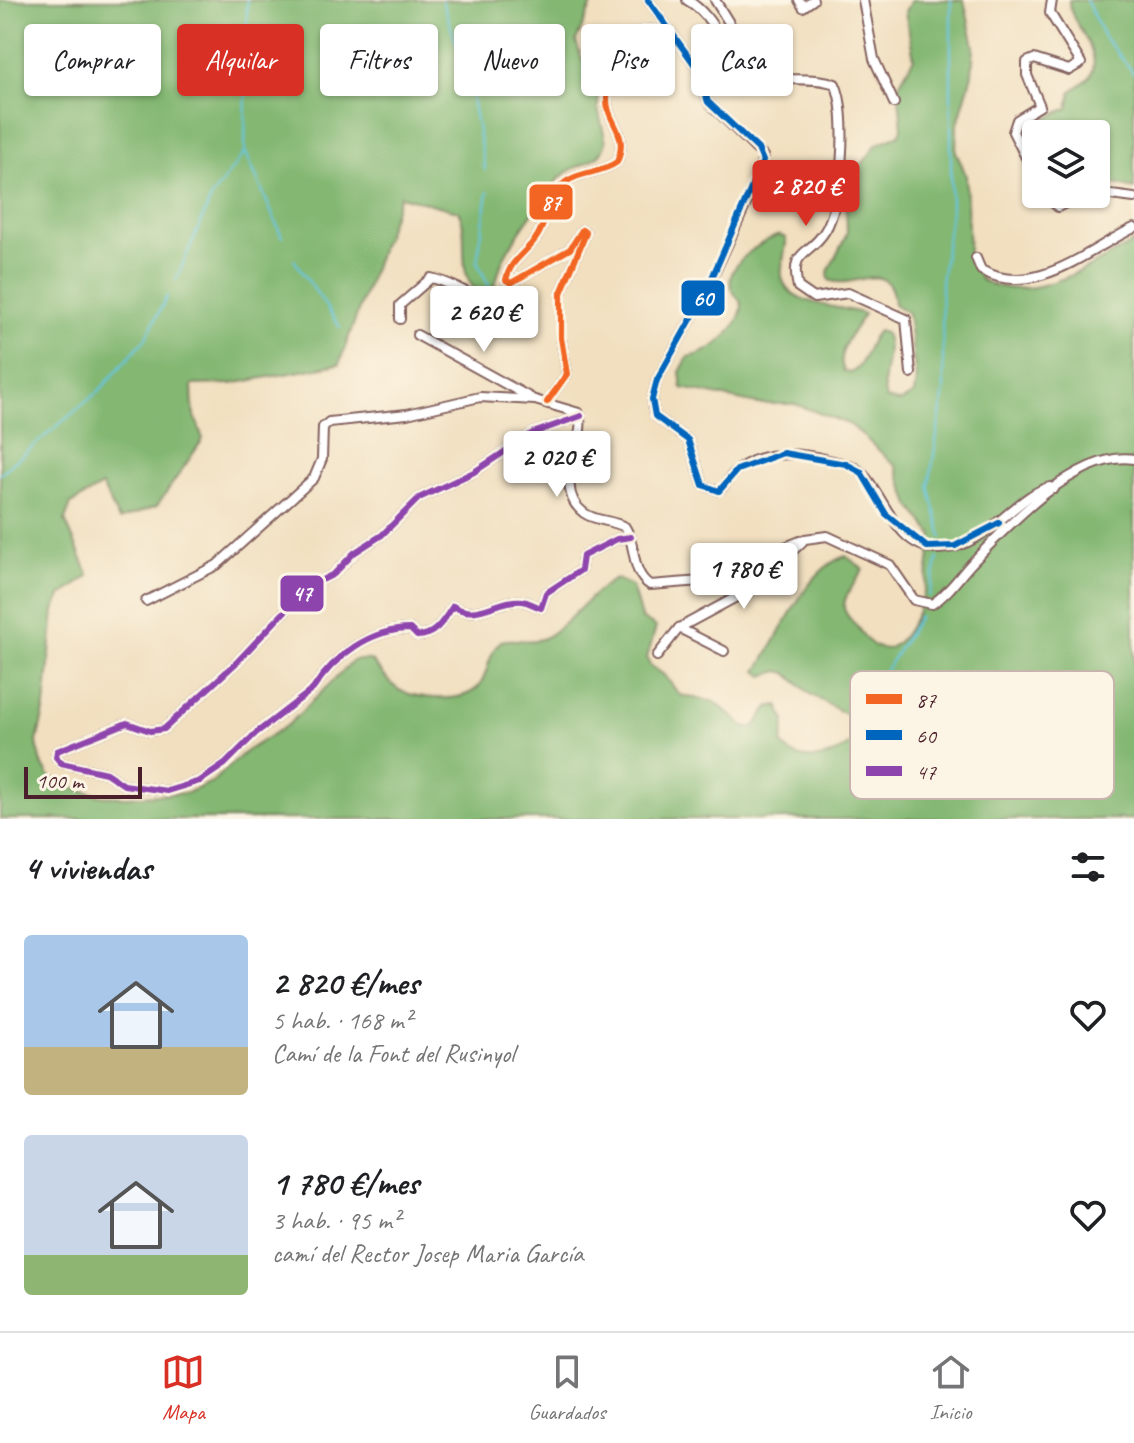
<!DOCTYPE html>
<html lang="es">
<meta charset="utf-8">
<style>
:root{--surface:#fff;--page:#f2f2f2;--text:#202124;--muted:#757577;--line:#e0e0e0;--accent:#d93025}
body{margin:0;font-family:Caveat,sans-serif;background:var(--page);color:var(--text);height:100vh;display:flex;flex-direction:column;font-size:30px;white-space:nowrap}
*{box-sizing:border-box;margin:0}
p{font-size:26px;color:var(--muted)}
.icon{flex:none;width:44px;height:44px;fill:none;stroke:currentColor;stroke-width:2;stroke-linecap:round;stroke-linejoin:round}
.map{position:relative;height:819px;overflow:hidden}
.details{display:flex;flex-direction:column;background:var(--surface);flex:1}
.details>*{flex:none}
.banner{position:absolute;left:24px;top:24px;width:1086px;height:72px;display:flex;gap:16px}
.buttons{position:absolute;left:1022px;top:120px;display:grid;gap:16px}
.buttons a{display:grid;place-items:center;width:88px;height:88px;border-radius:8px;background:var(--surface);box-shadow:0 2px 6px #0004;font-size:40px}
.scale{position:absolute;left:24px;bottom:20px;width:118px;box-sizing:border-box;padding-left:8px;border:4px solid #4a1f2b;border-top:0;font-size:22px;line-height:28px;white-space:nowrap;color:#4a1f2b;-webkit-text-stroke:6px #fcf5e5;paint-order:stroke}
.price{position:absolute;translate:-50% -68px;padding:0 18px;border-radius:8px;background:#fff;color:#222;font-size:26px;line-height:52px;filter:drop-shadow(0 2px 4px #0008)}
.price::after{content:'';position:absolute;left:50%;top:48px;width:24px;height:18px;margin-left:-12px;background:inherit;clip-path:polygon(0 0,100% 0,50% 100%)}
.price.on{background:var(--accent);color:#fff}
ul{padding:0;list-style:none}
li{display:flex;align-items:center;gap:24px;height:200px;padding:0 24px}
li span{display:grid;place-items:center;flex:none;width:224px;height:160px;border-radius:8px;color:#555}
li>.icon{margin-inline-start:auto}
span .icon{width:96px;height:96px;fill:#fffc;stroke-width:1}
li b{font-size:34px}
h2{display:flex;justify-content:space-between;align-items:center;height:96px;padding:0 24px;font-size:34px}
.chip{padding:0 28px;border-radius:8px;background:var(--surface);box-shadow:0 2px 6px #0004;font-size:28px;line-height:72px}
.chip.on{background:var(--accent);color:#fff}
.dock{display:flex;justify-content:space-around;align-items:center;height:112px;border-top:2px solid var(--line);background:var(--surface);font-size:22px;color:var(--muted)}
.dock a{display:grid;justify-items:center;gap:4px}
.dock .on{color:var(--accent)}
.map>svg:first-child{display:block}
.forest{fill:#83b772;stroke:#666b4e;stroke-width:2}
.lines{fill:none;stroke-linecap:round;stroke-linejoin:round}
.stream{stroke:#64c6e2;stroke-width:2}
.street-casing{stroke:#84625f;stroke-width:12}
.street{stroke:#fff;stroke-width:8}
.bus-1-casing{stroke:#fcf5e5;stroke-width:12}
.bus-2-casing{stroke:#fcf5e5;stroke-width:12}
.bus-3-casing{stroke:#fcf5e5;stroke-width:12}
.bus-1{stroke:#f26522;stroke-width:6}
.bus-2{stroke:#0065bd;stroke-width:6}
.bus-3{stroke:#8e44ad;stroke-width:6}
.key{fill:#fcf5e5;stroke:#c7b5ad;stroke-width:2}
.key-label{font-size:22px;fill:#4a1f2b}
.line-badge{stroke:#fcf5e5;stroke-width:3}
.badge-label{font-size:22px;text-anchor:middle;font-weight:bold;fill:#fff}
</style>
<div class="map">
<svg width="1134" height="819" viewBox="0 0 1134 819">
<rect width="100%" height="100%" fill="#fcf5e5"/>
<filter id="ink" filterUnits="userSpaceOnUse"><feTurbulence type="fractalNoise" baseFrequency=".0125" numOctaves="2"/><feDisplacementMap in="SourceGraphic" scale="16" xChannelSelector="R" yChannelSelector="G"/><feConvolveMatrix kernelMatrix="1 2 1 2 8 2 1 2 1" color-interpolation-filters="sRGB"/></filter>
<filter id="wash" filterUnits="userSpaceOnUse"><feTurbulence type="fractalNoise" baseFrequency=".006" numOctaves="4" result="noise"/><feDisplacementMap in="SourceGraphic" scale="32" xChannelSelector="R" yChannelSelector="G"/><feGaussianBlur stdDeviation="1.8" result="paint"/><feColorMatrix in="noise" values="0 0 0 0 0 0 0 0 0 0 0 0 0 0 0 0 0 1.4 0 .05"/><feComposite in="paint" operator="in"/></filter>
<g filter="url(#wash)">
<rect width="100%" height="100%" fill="#f1dfbf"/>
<g class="forest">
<path d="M 0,0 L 594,0 L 576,41 L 581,57 L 598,75 L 598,109 L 606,142 C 601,164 578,162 563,175 C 550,186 509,245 502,262 C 497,274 498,286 486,295 C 450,283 473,236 458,211 L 400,196 L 339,364 L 231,384 L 192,385 L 193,410 L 203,439 L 157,506 L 119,520 L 102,486 L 71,504 L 65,520 L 89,576 L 61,596 L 54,611 L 45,707 L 37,742 L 40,760 L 49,776 L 65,785 L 101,796 L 126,797 L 187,793 L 212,782 L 245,752 L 289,724 L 354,660 L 370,660 C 380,668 389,686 401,691 C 420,699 464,704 479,686 C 490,672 487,653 501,641 C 515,637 531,644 544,638 C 569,626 597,584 617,579 L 632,586 L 641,618 L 656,627 L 647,658 L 650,665 L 664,675 L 680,695 L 715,702 L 746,728 L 754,727 L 769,707 L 778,705 L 785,720 L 782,744 C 802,773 853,754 864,725 L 810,694 L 787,673 L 779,671 L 763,676 L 757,671 C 780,638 805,568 846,556 L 863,569 C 858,581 843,594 844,608 C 846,617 853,621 858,628 C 880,662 897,651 914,619 C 929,592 927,565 933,535 L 910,505 L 896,466 L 851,425 L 795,404 L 757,404 L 682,388 L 680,372 L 688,357 C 712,353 740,330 742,305 C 740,299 734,295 732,289 C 722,266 762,241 779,235 L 786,238 C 787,251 780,263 782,276 C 786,307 841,305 864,314 C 855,329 834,352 844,371 L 851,373 C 867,364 865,344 878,331 L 885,333 C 894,355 878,375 886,399 L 900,402 L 914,394 L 916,378 L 908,313 L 894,304 C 891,255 853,291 829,280 L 828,272 L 847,234 L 846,202 L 852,178 L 877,144 L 899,135 L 902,128 L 898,86 L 914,58 L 905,12 L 911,0 L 964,0 L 974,46 L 972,74 L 957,127 L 956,152 L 966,175 L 969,255 L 981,280 C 1030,306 1091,266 1134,242 L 1134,819 L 0,819 Z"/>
<path d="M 1069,0 L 1134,0 L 1134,189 L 1108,182 L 1096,184 L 1096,134 L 1036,134 L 1036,160 L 1029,132 L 1040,121 L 1068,108 L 1071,92 C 1077,86 1087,82 1091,75 C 1104,49 1068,23 1069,0 Z"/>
</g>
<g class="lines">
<g class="stream">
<polyline points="442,0 469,82 485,170"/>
<polyline points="1086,0 1104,37 1134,73"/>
<polyline points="246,153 282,237"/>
<polyline points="488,192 477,262 489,286"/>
<polyline points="294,260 340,327"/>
<polyline points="176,280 212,196 245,152 247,0"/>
<polyline points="0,474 99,391 146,338 167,296"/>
<polyline points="942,537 929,486 944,390 941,283 951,210 951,0"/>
<polyline points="929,596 938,558"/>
<polyline points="883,675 919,616"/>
</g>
</g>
</g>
<g filter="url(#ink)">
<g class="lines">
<defs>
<g id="street">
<path d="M 648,0 L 697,68 L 708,102 L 763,156 L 758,178 L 704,296 L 657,380 L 652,399 L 655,416 L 688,440 L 703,485 L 719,491 C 726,485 729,477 735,472 C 762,449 798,452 829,460 C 841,463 854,464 863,474 C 885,498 897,548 938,549 C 987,549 1015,495 1050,487 L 1054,489"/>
<path d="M 687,0 C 718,18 722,54 748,70 C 773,86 808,74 835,84 C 849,111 842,205 825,231 C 809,257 789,249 798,287 L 814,298 L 848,293 L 906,319 L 911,373"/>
<polyline points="715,0 731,26 739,58"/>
<polyline points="799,0 803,7 813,0"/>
<polyline points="863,0 874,59 894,103"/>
<polyline points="1036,177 1013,132 1017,120 1040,106 1027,75 1027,62 1034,59 1069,70 1081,63 1050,13 1052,0"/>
<polyline points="1096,193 1134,198"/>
<polyline points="1044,194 1058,207 1084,194"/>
<path d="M 976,258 L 981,270 C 1034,300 1090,248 1134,228"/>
<path d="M 400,319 L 400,305 L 431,278 C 455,283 474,300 498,303 L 511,283"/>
<polyline points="417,335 531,398"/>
<path d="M 547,402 L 567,374 L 561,338 L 561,293 L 586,233 L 582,230 L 570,249 L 511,283 L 506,280 C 511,258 528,252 538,235 C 549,216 549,191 569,180 C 584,171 602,173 617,162 C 630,131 606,124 607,98 C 607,78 623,37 645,30 C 653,28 661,31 669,33"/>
<path d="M 581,416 L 533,433 L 474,472 L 419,498 L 382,535 L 354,553 L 334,574 L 308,587 L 236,663 L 164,729 L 150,731 L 127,723 L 57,751 L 56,757 L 61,763 L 106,773 L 124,785 L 167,791 L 200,781 L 225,764 L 256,733 L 313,689 C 334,656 371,629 410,629 L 417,636 C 435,636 444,620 453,606 C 477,622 498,598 523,601 C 528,602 536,606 541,608 L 546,593 L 581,570 L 583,556 L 617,539 L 631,537"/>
<path d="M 146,601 L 217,565 L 314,478 L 322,459 L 323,427 L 329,422 L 407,414 L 480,397 L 535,400 L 579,413 C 588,443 550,487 584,513 C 595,521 612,520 625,527 C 637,545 630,572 650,585 L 701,581 L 805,539 L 827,536 L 890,565 L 914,600 L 932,604 C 948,594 958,578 971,564 C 1007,526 1078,450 1134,459"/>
<polyline points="679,628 724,651"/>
<polyline points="657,656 679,628 753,588 802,542"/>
</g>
</defs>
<use href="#street" class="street-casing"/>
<use href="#street" class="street"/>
<defs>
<path id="bus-1" d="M 547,402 L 567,374 L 561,338 L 561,293 L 586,233 L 582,230 L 570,249 L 511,283 L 506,280 C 511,258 528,252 538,235 C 549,216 549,191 569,180 C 584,171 602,173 617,162 C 630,131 606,124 607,98 C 607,78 623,37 645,30 C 653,28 661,31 669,33"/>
<polyline id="bus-2" points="648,0 697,68 708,102 758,149 763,161 704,296 657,380 652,399 655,416 688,440 703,485 719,491 737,470 783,453 846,464 861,472 886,514 927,547 955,546 999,523"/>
<path id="bus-3" d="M 581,416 L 533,433 L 474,472 L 419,498 L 382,535 L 354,553 L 334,574 L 308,587 L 236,663 L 164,729 L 150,731 L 127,723 L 57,751 L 56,757 L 61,763 L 106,773 L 124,785 L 167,791 L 200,781 L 225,764 L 256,733 L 313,689 C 334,656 371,629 410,629 L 417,636 C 435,636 444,620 453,606 C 477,622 498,598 523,601 C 528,602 536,606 541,608 L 546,593 L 581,570 L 583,556 L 617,539 L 631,537"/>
</defs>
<use href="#bus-1" class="bus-1-casing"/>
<use href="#bus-2" class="bus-2-casing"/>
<use href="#bus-3" class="bus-3-casing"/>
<use href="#bus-1" class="bus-1"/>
<use href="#bus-2" class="bus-2"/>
<use href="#bus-3" class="bus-3"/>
</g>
</g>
<rect x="850" y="671" width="264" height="128" rx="12" class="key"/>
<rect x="866" y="694" width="36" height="10" fill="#f26522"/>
<rect x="866" y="730" width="36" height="10" fill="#0065bd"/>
<rect x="866" y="766" width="36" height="10" fill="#8e44ad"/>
<g class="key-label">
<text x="916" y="707">87</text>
<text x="916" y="743">60</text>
<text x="916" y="779">47</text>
</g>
<g class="line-badge">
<rect x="528" y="183" width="46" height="38" rx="8" fill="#f26522"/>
<rect x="680" y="279" width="46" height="38" rx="8" fill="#0065bd"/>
<rect x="279" y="574" width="46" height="39" rx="8" fill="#8e44ad"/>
</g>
<g class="badge-label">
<text x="551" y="210">87</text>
<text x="703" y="306">60</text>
<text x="302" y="601">47</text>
</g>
</svg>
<div class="buttons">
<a><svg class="icon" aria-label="layers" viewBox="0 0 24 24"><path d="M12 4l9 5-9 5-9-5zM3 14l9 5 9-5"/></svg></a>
</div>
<div class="scale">100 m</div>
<b class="price on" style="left:806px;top:228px">2 820 €</b>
<b class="price" style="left:484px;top:354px">2 620 €</b>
<b class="price" style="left:557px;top:499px">2 020 €</b>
<b class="price" style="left:744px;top:611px">1 780 €</b>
<div class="banner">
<a class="chip">Comprar</a>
<a class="chip on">Alquilar</a>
<a class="chip">Filtros</a>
<a class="chip">Nuevo</a>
<a class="chip">Piso</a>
<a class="chip">Casa</a>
</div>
</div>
<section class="details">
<h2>4 viviendas<svg class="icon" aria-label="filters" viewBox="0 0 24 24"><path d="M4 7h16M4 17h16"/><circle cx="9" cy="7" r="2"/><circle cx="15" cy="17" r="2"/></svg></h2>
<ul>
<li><span style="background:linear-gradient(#a9c7e8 70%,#c2b280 0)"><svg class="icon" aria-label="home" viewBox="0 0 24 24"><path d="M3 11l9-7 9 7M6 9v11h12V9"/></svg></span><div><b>2 820 €/mes</b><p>5 hab. · 168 m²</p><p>Camí de la Font del Rusinyol</p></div><svg class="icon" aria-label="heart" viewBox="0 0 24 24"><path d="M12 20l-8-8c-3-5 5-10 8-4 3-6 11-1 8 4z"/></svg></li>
<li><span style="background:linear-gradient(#c9d6e8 75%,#8fb573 0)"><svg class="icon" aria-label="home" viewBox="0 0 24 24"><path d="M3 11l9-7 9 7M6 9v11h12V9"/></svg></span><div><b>1 780 €/mes</b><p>3 hab. · 95 m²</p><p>camí del Rector Josep Maria García</p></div><svg class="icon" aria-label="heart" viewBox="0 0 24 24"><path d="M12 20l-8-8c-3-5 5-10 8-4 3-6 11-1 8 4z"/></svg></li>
</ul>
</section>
<nav class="dock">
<a class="on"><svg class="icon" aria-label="map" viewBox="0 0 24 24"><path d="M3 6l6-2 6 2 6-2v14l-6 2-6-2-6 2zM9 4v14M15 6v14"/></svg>Mapa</a>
<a><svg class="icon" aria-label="saved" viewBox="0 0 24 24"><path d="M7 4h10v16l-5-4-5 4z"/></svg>Guardados</a>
<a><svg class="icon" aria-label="home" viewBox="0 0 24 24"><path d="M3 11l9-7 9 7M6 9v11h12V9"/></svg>Inicio</a>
</nav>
